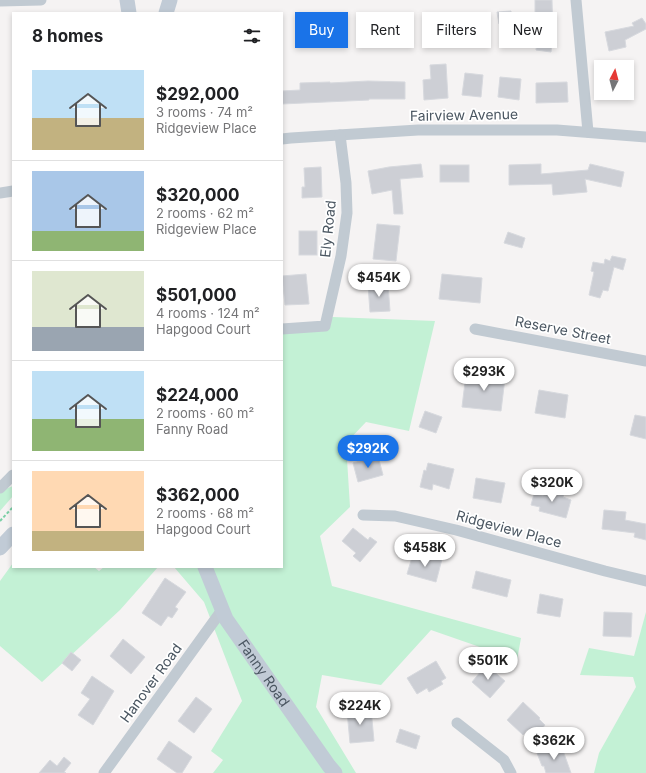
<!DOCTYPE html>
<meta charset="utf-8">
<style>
:root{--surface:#fff;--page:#f2f2f2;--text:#202124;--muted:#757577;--line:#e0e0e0;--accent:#1a73e8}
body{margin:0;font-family:Inter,sans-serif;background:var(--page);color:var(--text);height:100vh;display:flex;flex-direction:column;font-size:15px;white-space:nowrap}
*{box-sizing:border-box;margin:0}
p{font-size:13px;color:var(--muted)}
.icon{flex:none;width:22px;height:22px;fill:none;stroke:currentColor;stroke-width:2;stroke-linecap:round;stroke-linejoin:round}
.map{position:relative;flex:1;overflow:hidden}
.side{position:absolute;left:12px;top:12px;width:271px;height:556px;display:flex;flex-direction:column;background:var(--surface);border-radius:0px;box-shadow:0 2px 6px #0003}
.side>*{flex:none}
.guide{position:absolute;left:295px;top:12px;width:291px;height:36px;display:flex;gap:8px}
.needle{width:26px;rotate:6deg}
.controls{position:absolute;left:594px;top:60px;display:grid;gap:8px}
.controls a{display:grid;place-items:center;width:40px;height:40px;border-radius:0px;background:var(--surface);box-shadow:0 2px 6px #0003;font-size:20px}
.price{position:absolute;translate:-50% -34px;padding:0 9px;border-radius:14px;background:#fff;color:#222;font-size:13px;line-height:26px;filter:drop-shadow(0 1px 2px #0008)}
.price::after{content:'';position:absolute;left:50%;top:24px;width:12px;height:9px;margin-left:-6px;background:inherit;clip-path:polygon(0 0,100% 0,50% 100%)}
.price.current{background:var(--accent);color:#fff}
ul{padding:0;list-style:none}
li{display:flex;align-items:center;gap:12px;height:100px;padding:0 20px}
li+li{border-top:1px solid var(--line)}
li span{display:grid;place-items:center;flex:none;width:112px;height:80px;border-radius:0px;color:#555}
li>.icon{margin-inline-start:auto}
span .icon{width:48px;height:48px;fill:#fffc;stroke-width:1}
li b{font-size:17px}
h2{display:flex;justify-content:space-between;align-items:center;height:48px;padding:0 20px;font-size:17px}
.chip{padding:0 14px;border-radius:0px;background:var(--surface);box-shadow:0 2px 6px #0003;font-size:14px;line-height:36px}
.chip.current{background:var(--accent);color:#fff}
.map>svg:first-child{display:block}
.green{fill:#c3f1d5}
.building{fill:#cdcfd5;stroke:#d7d9de}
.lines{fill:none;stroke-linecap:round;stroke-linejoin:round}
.path{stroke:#7ad0a6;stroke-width:2;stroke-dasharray:3 2;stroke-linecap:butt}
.street{stroke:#c1cad2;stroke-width:11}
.secondary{stroke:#c1cbd6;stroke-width:15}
.labels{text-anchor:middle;stroke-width:3.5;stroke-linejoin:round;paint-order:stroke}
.street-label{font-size:14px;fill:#4a5661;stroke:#fff}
</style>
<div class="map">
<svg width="646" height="773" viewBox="0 0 646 773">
<rect width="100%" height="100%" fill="#f5f3f3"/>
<g class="green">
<polygon points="333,317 435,321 409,431 366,422 346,443 350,507 320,536 332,586 521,638 517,660 431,630 381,685 322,675 316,707 356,773 213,773 223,760 211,751 242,701 204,602 174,567 282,567 282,334"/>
<polygon points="13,486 13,496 0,511 0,491"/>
<polygon points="13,563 13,567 94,567 99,571 104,567 158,567 120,610 42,682 0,646 0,581"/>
<polygon points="646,612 646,773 594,773 599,753 636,687 633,677 580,675 589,648 634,656"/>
</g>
<g class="building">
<polygon points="535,0 552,0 553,35 551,52 536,50 539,21 535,21"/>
<polygon points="511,11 512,22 499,24 497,12"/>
<polygon points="642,18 646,24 646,29 625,40 626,47 609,51 605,32 634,26 632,23"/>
<polygon points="446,64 448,98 424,100 423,80 431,79 430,65"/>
<polygon points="465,73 483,75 481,97 462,95"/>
<polygon points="500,77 521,79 519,100 498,97"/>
<polygon points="368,81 405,82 405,99 369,99 369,100 282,104 282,91 300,90 300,83 330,82 330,83"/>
<polygon points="567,82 568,102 536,103 536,83"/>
<polygon points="421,164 423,177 400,179 403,214 394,214 392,190 372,194 368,171 389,167"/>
<polygon points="541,164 541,174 588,170 590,164 624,172 621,187 585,179 587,192 553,195 552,184 509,185 509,165"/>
<rect x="440" y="165" width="29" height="17"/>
<polygon points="321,167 322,197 302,198 302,187 305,187 304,168"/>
<polygon points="377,224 400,226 396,261 373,259"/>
<rect x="299" y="231" width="18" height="24"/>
<polygon points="508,232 525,238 522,248 504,243"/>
<polygon points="612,256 626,259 623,270 614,267 608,291 603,290 600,298 589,295 594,272 591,271 593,262 604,264 605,259 610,261"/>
<polygon points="306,274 309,304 285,305 282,276"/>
<polygon points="442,274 482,278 480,303 439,299"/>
<polygon points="388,284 390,311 370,312 368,285"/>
<polygon points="466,374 505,378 501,411 462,407"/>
<polygon points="539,390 568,395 565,418 535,413"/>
<polygon points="425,411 442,417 436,433 419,427"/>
<polygon points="635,415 646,417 646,439 630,435"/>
<polygon points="378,456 383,475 358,482 353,463"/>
<polygon points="428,463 454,469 449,489 433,484 432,490 420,487 424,470 426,471"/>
<polygon points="476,478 505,483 501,503 473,498"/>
<polygon points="546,486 555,488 555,490 564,493 563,497 571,500 566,518 539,511 540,507 531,505 534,494 543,496"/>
<polygon points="604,510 626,512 625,520 646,524 646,540 634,537 635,533 602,529"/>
<polygon points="353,528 368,540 370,537 377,542 360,562 353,556 356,553 342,541"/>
<polygon points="413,554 431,559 432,556 442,559 436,582 407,574"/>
<polygon points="476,571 511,580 507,597 472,588"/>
<polygon points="165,578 186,592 175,607 178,609 172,618 168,616 161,626 142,613"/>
<polygon points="540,594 563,599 560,617 537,613"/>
<polygon points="604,612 632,613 631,637 603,636"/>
<polygon points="123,639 145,657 131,674 110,656"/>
<polygon points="71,652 81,660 72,671 62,663"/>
<polygon points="436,661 446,678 441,681 443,684 429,692 427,688 417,694 407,678"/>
<polygon points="486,665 505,681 490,698 472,682"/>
<polygon points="92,676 114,691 93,725 78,715 90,699 81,693"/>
<polygon points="196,697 212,709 194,733 178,721"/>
<polygon points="523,702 540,718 539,719 545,725 535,737 527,730 523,735 507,720"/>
<polygon points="371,709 374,741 350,743 347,711"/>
<polygon points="400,729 420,736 416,749 396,742"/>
<polygon points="169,741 192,757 182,773 177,773 157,759"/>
<polygon points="561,745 571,773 546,773 544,766 542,766 537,753"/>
<polygon points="64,757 71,763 64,772 66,773 39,773 50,760 57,766"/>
</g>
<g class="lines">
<polyline class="path" points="0,521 13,507"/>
<g class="street">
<polyline points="576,0 588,132"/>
<polyline points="0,1 41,0"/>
<polyline points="282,139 291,138 418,130 557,130 646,137"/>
<polyline points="0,193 13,191"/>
<polyline points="282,329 325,326 341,256 347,213 346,183 340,135"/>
<polyline points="475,329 646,361"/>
<polyline points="0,488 13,475"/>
<polyline points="363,515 395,516 456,530 605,571 646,581"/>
<polyline points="457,723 504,760 511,773"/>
<polyline points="104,773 222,610"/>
</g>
<g class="secondary">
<polyline points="127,0 129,13"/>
<polyline points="166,13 170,0"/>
<polyline points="0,548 13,534"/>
<path id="s1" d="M 205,567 L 226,619 L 329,766 L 335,773"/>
</g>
</g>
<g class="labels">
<g class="street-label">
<text transform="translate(464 115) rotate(-1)" y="5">Fairview Avenue</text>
<text transform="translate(328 229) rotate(-84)" y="5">Ely Road</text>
<text transform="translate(563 330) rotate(11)" y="5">Reserve Street</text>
<text transform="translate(509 529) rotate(15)" y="5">Ridgeview Place</text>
<text dy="5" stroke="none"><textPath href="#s1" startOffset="122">Fanny Road</textPath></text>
<text transform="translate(151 683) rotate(-54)" y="5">Hanover Road</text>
</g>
</g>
</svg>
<div class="controls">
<a><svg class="needle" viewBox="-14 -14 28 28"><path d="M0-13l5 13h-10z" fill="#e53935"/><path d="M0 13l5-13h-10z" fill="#757577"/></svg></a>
</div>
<b class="price" style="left:379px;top:298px">$454K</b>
<b class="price" style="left:484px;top:392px">$293K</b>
<b class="price current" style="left:368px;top:469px">$292K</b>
<b class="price" style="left:552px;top:503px">$320K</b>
<b class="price" style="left:425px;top:568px">$458K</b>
<b class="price" style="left:488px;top:681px">$501K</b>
<b class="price" style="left:360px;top:726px">$224K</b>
<b class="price" style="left:554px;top:761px">$362K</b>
<div class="guide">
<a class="chip current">Buy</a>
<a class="chip">Rent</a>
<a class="chip">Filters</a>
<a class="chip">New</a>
</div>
<section class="side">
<h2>8 homes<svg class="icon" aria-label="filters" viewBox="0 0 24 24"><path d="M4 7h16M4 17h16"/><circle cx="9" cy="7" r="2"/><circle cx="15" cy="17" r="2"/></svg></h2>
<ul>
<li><span style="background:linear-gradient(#bfe0f5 60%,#c2b280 0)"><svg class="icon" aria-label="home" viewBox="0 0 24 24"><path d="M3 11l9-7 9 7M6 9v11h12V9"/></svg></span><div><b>$292,000</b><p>3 rooms · 74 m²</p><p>Ridgeview Place</p></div></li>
<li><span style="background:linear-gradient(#a9c7e8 75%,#8fb573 0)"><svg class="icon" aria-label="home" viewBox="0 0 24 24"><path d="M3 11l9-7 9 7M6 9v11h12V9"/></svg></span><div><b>$320,000</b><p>2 rooms · 62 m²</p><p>Ridgeview Place</p></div></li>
<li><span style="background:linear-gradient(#dfe7d0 70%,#9aa5b1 0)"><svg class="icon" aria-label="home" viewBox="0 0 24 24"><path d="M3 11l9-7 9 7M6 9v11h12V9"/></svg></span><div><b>$501,000</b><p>4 rooms · 124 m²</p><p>Hapgood Court</p></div></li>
<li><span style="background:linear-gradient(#bfe0f5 60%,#8fb573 0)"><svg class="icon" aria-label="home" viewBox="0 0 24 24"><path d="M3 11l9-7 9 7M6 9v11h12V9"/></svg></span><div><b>$224,000</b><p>2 rooms · 60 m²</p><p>Fanny Road</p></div></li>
<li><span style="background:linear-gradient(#ffd9b3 75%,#c2b280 0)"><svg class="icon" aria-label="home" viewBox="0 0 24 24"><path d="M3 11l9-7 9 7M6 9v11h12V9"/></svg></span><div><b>$362,000</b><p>2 rooms · 68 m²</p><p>Hapgood Court</p></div></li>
</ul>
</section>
</div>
